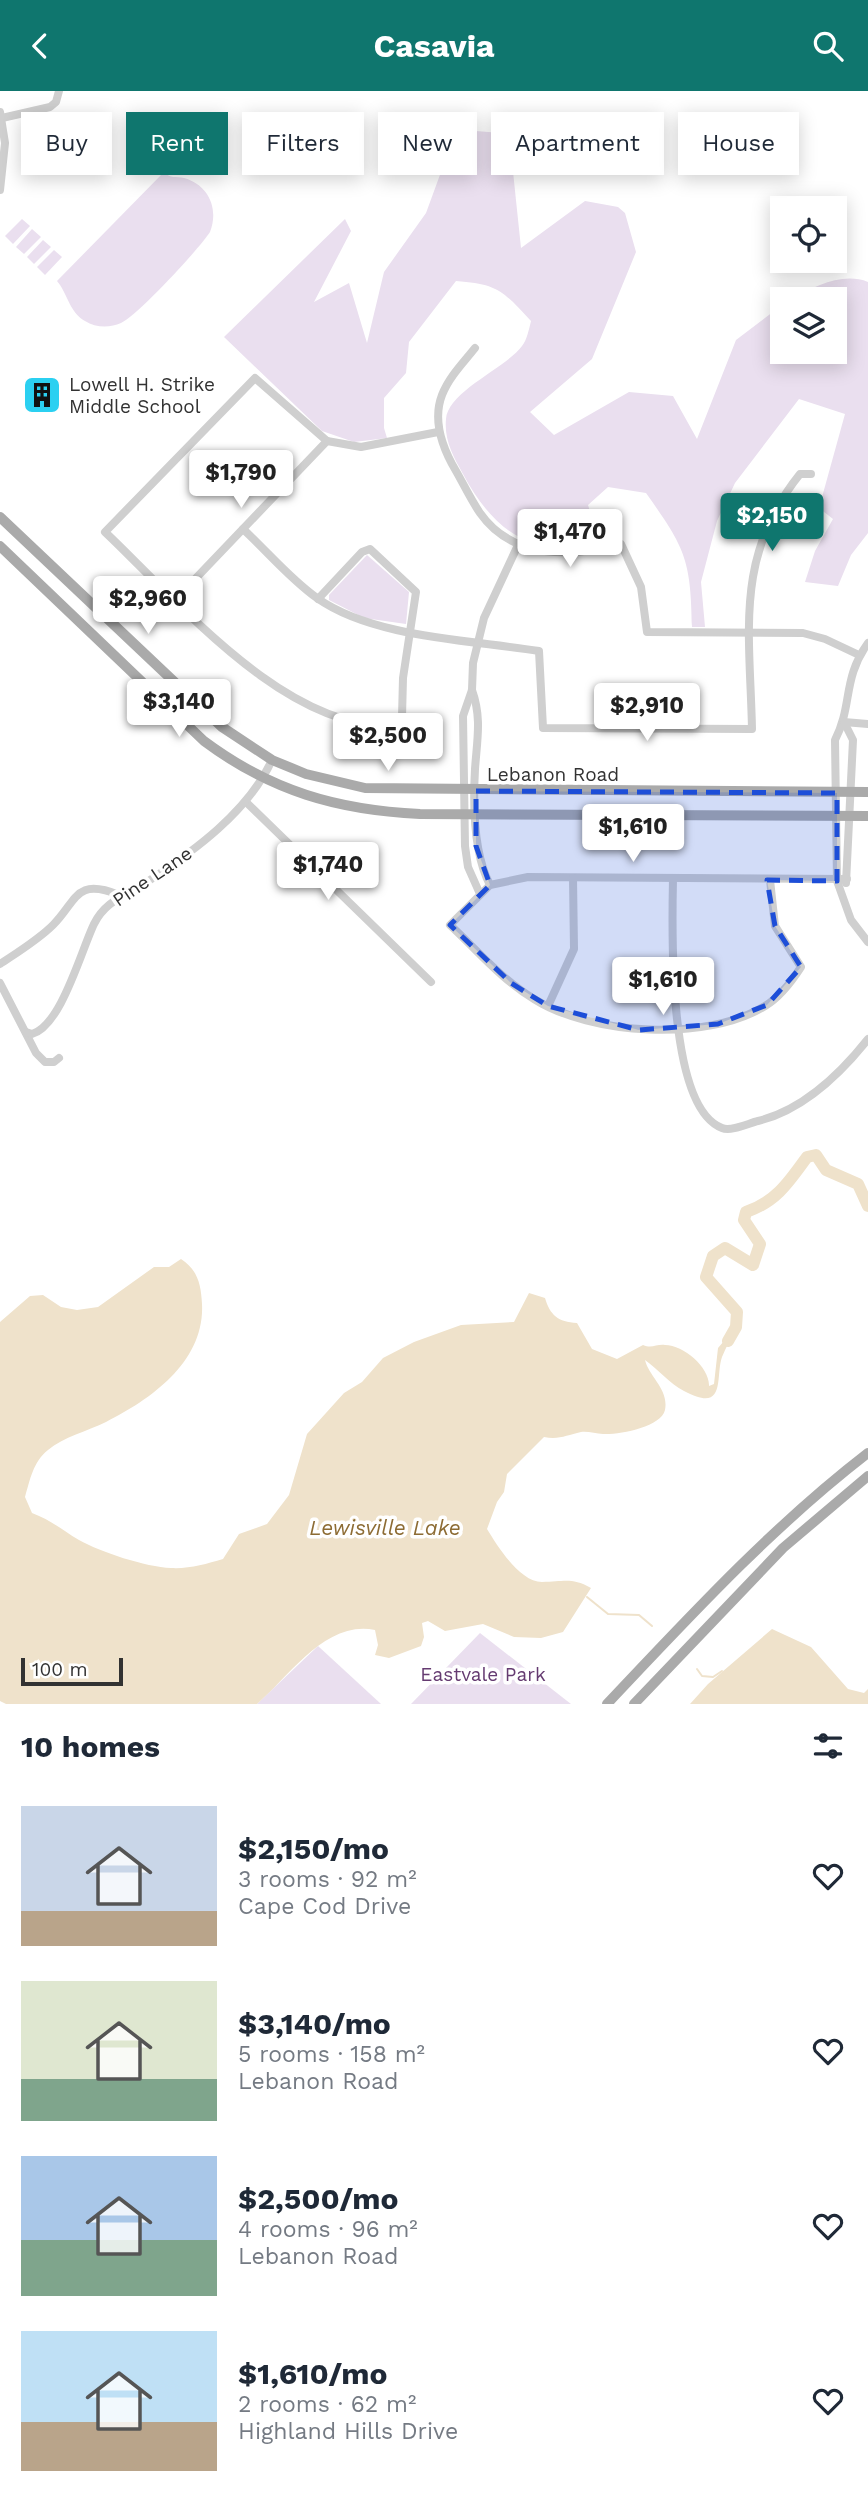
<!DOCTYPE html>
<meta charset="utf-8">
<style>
:root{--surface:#fff;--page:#f6f6f7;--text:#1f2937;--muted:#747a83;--accent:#0f766e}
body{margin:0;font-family:"Work Sans",sans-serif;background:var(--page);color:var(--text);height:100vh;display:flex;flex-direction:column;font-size:26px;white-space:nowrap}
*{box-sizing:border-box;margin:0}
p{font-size:23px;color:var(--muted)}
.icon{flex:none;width:38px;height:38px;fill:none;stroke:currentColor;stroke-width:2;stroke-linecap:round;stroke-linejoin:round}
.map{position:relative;height:1613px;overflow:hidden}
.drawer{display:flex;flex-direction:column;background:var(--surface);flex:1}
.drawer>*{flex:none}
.guide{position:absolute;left:21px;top:21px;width:826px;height:63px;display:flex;gap:14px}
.tools{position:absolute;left:770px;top:105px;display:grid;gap:14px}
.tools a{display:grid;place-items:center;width:77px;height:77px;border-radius:0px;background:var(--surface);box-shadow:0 4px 18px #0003;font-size:35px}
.scale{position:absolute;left:21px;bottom:18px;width:102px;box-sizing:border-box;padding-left:7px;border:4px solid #323232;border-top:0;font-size:19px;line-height:24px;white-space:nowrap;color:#323232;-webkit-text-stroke:5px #fff;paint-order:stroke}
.price{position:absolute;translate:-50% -60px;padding:0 16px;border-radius:7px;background:#fff;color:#222;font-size:23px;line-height:46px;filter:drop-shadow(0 2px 4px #0008)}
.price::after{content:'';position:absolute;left:50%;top:42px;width:21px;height:16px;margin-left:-10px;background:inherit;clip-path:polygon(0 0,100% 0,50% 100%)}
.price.active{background:var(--accent);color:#fff}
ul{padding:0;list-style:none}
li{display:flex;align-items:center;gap:21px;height:175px;padding:0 21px}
li span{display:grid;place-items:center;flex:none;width:196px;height:140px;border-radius:0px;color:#555}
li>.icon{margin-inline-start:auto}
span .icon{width:84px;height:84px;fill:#fffc;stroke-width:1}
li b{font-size:30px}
h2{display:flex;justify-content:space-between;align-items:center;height:84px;padding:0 21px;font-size:30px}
.pill{padding:0 24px;border-radius:0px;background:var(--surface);box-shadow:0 4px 18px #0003;font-size:24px;line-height:63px}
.pill.active{background:var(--accent);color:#fff}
header{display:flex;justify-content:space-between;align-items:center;height:91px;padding:0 21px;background:var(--accent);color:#fff;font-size:32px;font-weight:700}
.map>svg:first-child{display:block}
.green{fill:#eadfef}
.water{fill:#efe2cb}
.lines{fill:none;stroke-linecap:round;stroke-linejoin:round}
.stream{stroke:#efe2cb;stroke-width:2}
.river{stroke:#efe2cb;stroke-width:12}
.minor{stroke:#cfcfcf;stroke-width:8}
.major{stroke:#aaa;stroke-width:10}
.marked{fill:#1d4ed8;fill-opacity:0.2;stroke:#1d4ed8;stroke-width:5;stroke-dasharray:14 9;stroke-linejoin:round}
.labels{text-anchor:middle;stroke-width:7;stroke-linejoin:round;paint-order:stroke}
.poi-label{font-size:19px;fill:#323232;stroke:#fff;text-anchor:start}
.street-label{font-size:19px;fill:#323232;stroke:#fff}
.park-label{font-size:19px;fill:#653b71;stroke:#fff}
.water-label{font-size:21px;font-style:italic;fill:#8d6c34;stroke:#fff}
</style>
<header><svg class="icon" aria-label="back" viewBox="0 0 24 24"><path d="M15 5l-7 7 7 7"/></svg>Casavia<svg class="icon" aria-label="search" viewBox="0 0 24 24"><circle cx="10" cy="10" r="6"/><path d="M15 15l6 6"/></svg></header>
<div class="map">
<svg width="868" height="1613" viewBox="0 0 868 1613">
<rect width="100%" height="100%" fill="#fff"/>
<g class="green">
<path d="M 463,39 L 501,42 L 510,52 L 521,157 L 585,110 L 618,116 L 625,122 L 636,161 L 592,268 L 530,321 L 554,344 L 629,301 L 673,305 L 697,348 L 736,249 L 782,214 L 782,261 L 835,261 L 835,208 L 792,208 C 815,195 843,181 868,191 L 868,442 L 851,464 L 838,495 L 805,491 L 815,460 L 833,428 L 819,417 L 845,323 L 799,308 L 735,392 L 717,430 L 701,491 L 705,536 L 692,536 C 691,468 685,457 646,402 L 608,396 L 588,414 L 599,450 C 589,457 582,457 569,457 C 517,459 486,426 463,383 C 453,365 444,349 446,328 C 448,300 506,277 522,255 C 527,249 529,238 531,230 C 503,200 498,193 456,190 L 409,251 L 406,282 L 384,307 L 384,337 L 387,347 L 354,351 L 322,340 L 224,246 L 345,128 L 351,140 L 314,211 L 349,192 L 367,252 L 384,181 L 426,122 L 452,51 Z"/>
<path d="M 164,81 C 170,88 176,85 184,87 C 209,94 219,118 210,141 C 199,158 138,224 121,232 C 110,237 96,237 85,230 C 69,221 68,203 57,190 Z"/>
<polygon points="22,128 30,135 13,153 5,145"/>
<polygon points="32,138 41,146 24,163 16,156"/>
<polygon points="43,149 51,156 34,173 27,166"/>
<polygon points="54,159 62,166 45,184 37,176"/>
<polygon points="367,464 409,501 406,533 364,527 329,509 329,504"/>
<polygon points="480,1542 571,1613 411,1613"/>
<polygon points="318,1555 381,1613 257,1613"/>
</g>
<g class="water">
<path d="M 181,1168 C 198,1179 201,1194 202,1213 C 205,1270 152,1308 106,1331 C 88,1340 63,1346 48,1359 C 33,1371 30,1389 25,1406 L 32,1422 C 51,1429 62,1439 79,1449 C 100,1461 146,1476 171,1477 C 189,1478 206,1473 223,1468 L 239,1443 L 267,1433 L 289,1404 L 307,1343 L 344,1302 L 362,1291 L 383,1267 L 414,1251 L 461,1234 L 514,1231 L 529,1202 L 545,1207 C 550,1224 558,1231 577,1232 L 592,1258 L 617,1268 L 643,1254 C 652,1258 656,1253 665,1254 C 684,1254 710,1277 709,1295 L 714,1293 L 718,1257 L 736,1236 C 732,1246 726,1256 722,1266 C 715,1286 727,1323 684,1300 C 670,1293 658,1278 645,1269 C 649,1286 669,1298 665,1319 C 661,1336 619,1344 603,1343 C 596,1343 588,1340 581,1341 C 567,1344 559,1349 544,1346 L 507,1383 L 504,1401 L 497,1411 L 487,1438 C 498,1456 520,1491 542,1491 C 564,1491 571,1486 591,1497 L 563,1541 L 541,1547 L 514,1546 L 483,1533 L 445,1540 L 428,1530 L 422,1532 L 424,1546 L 421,1555 L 389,1567 L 375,1564 L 378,1554 L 375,1539 C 325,1529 290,1585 257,1613 L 6,1613 L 0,1610 L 0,1231 L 30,1205 L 43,1204 L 61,1216 L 77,1219 L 98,1216 L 154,1176 L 169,1176 Z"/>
<polygon points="772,1538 811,1556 848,1598 864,1602 868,1598 868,1613 690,1613 708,1593"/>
</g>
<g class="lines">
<g class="stream">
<polyline points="587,1506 608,1523 639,1524 652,1535"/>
<polyline points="697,1578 702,1585 713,1586 722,1580"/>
</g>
<path class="river" d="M 728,1250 L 736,1236 L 737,1221 L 706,1186 L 713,1165 L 725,1157 L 753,1174 L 760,1153 L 744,1129 L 746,1121 C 776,1111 789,1091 807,1066 L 816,1064 L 826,1079 L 858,1093 L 868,1115"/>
<g class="minor">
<polyline points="0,21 5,52 0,99"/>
<polyline points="2,27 50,16 56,11 59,0"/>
<path d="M 475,257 C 463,272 449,286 442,304 C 432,330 443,358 456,380 C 464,394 471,409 480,422 C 513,469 573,466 621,453 L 641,496 L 647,541 L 803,542 L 825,548 L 859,564"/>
<path d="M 243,438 C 267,460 290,488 317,507 C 373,547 472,549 539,560 L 543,637 L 752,638 C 750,541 734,465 800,383 L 811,383"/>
<polyline points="176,508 327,350"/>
<path d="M 318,508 L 362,461 L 370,458 L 416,501 L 403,587 L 402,626 L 395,635 C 285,640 178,510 105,441 L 255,287 L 327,350 L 361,356 L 438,341"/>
<path d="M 868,552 C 842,588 853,614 835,649 L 837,790 L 851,829 L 868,851"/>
<path d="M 472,599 C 482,627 477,649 475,678 C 473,714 473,762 490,794"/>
<polyline points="844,631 853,649 846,792"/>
<polyline points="844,631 868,633"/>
<polyline points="246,711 431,891"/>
<path d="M 673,788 C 672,838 667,1016 722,1037 C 731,1041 749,1032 758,1030 C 803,1019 841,982 868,948"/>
<path d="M 770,789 L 775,835 L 801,876 C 792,890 780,906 765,915 C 707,951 591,944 534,908 C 502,889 477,859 450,834 L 490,794 L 528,786 L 847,788"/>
<polyline points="480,803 468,776 465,755 463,625 472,599 473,572 484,527 519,452"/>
<path d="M 0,873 C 18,861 38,849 53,834 C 77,810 75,786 119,804"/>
<polyline points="0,892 36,962 45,971 54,971 59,967"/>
<polyline points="548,915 574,858 573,787"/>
<path d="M 26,941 L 32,943 C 61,935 81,860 94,833 C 106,809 126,805 147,791 C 194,760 248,721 272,669"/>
</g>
<g class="major">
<polyline points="0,426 222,636 272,669 306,683 365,697 868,701"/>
<path d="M 0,455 L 204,650 C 271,700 337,719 420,723 L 868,725"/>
<path d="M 607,1613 C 690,1525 772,1436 868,1362"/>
<polyline points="634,1613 783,1457 868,1385"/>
</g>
</g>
<path class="marked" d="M 476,700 L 837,702 L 837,790 L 767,789 L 775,835 L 801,876 L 767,914 L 718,933 L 639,939 L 548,915 L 511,892 L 450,834 L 490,794 L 476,755 Z"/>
<defs>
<symbol id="building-square" viewBox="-11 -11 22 22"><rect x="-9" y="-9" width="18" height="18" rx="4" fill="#2bd0f1" stroke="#fff"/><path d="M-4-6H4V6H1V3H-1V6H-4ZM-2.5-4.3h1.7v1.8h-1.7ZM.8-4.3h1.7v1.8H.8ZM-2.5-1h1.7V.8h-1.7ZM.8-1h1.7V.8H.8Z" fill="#111"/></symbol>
</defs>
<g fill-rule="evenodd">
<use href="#building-square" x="20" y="282" width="44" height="44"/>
</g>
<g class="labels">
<g class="poi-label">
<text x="69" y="300">Lowell H. Strike<tspan x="69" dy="22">Middle School</tspan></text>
</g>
<g class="street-label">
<text x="553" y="690">Lebanon Road</text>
<text transform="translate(152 785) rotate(-34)" y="7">Pine Lane</text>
</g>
<g class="park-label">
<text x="483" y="1590">Eastvale Park</text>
</g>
<g class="water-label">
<text x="385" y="1444">Lewisville Lake</text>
</g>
</g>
</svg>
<div class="tools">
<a><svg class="icon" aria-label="locate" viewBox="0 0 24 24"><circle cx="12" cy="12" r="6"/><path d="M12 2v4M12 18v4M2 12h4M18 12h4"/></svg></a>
<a><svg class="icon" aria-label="layers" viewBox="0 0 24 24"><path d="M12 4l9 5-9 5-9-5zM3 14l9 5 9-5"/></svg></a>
</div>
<div class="scale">100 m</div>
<b class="price" style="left:241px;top:419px">$1,790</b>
<b class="price active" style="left:772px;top:462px">$2,150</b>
<b class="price" style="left:570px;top:478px">$1,470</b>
<b class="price" style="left:148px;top:545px">$2,960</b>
<b class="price" style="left:179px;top:648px">$3,140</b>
<b class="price" style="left:647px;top:652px">$2,910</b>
<b class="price" style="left:388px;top:682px">$2,500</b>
<b class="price" style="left:633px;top:773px">$1,610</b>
<b class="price" style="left:328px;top:811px">$1,740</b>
<b class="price" style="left:663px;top:926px">$1,610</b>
<div class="guide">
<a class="pill">Buy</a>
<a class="pill active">Rent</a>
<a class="pill">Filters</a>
<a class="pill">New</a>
<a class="pill">Apartment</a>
<a class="pill">House</a>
</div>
</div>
<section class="drawer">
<h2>10 homes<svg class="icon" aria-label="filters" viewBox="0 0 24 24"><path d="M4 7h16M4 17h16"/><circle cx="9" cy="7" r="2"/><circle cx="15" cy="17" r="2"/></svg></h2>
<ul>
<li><span style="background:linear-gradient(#c9d6e8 75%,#b9a48a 0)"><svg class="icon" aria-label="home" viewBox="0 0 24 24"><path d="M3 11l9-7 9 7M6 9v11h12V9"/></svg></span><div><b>$2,150/mo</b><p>3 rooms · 92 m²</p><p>Cape Cod Drive</p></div><svg class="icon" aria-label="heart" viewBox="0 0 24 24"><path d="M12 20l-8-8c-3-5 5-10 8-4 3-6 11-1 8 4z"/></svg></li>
<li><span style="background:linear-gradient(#dfe7d0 70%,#7fa58c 0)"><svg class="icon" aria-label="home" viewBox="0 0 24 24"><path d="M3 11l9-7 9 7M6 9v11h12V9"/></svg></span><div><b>$3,140/mo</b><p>5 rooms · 158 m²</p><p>Lebanon Road</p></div><svg class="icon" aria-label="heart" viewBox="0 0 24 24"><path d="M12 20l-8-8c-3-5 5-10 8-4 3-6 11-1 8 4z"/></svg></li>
<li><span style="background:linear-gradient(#a9c7e8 60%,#7fa58c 0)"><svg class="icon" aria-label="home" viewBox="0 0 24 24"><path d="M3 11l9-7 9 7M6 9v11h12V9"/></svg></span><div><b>$2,500/mo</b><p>4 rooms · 96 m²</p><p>Lebanon Road</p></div><svg class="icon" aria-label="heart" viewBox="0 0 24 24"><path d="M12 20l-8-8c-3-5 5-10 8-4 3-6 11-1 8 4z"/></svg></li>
<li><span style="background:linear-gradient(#bfe0f5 65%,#b9a48a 0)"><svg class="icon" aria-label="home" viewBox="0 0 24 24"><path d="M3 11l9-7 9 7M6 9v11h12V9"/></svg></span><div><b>$1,610/mo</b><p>2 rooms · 62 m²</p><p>Highland Hills Drive</p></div><svg class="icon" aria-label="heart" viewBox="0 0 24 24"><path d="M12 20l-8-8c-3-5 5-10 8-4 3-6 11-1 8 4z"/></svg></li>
</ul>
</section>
